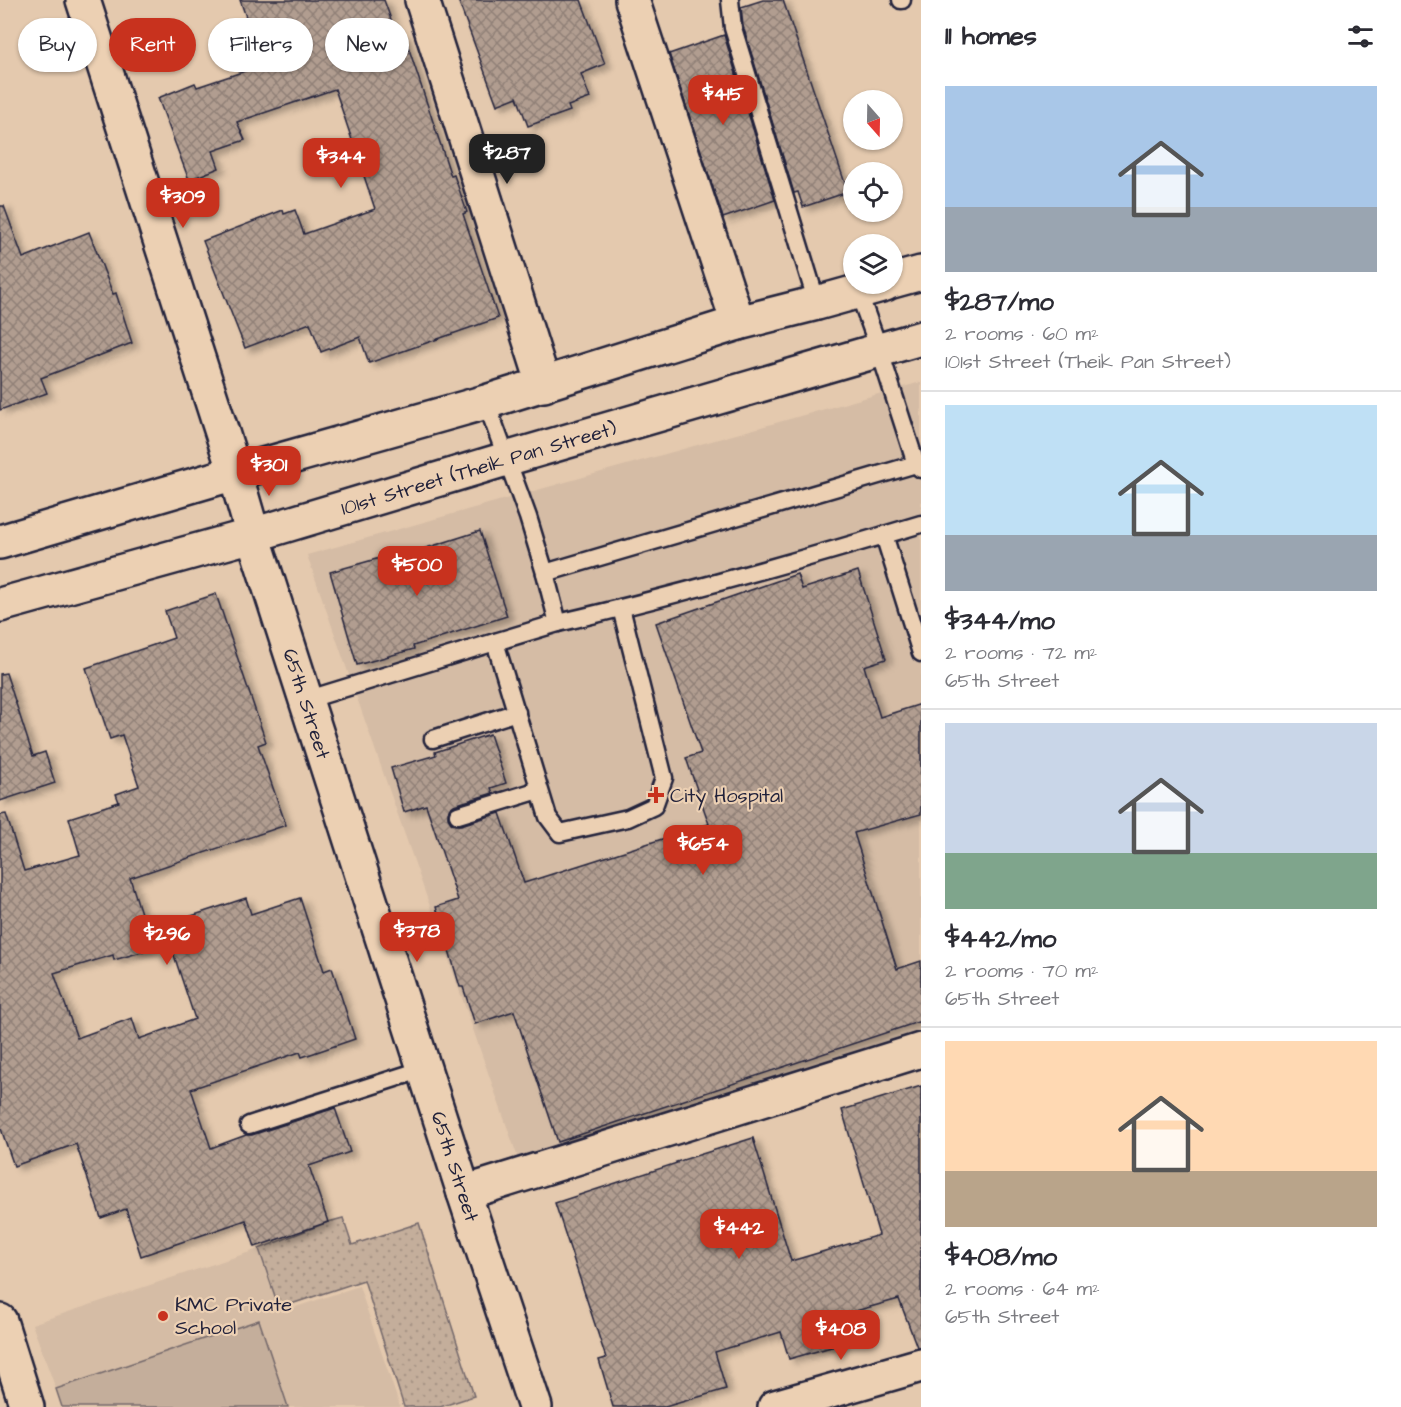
<!DOCTYPE html>
<meta charset="utf-8">
<style>
:root{--surface:#fff;--page:#f7f7f7;--text:#2b2b33;--muted:#7c7c81;--line:#e1e1e2;--accent:#c8321e}
body{margin:0;font-family:"Architects Daughter",sans-serif;background:var(--page);color:var(--text);height:100vh;display:flex;flex-direction:column;font-size:22px;white-space:nowrap}
*{box-sizing:border-box;margin:0}
p{font-size:20px;color:var(--muted)}
.icon{flex:none;width:33px;height:33px;fill:none;stroke:currentColor;stroke-width:2;stroke-linecap:round;stroke-linejoin:round}
.map{position:relative;flex:1;overflow:hidden}
.sheet{display:flex;flex-direction:column;background:var(--surface);width:480px}
.sheet>*{flex:none}
.banner{position:absolute;left:18px;top:18px;width:570px;height:54px;display:flex;gap:12px}
.needle{width:39px;rotate:160deg}
.controls{position:absolute;left:843px;top:90px;display:grid;gap:12px}
.controls a{display:grid;place-items:center;width:60px;height:60px;border-radius:50%;background:var(--surface);box-shadow:0 2px 4px #0004;font-size:30px}
.price{position:absolute;translate:-50% -51px;padding:0 14px;border-radius:12px;background:var(--accent);color:#fff;font-size:20px;line-height:39px;filter:drop-shadow(0 2px 3px #0008)}
.price::after{content:'';position:absolute;left:50%;top:36px;width:18px;height:14px;margin-left:-9px;background:inherit;clip-path:polygon(0 0,100% 0,50% 100%)}
.price.active{background:#222;color:#fff}
ul{padding:0;list-style:none}
li{display:grid;align-content:center;gap:12px;height:318px;padding:0 24px}
li+li{border-top:2px solid var(--line)}
li span{display:grid;place-items:center;height:186px;border-radius:0px;color:#555}
li>.icon{margin-inline-start:auto}
span .icon{width:108px;height:108px;fill:#fffc;stroke-width:1}
li b{font-size:26px}
h2{display:flex;justify-content:space-between;align-items:center;height:72px;padding:0 24px;font-size:26px}
.chip{padding:0 21px;border-radius:27px;background:var(--surface);box-shadow:0 2px 4px #0004;font-size:21px;line-height:54px}
.chip.active{background:var(--accent);color:#fff}
main{display:flex;flex:1;min-height:0}
.map>svg:first-child{display:block}
.built{fill:#d5bca5}
.park{fill:url(#park-dots);stroke:#73686b;stroke-width:1.5}
.pitch{fill:#c4ae9b;stroke:#73686b;stroke-width:1.5}
.building{fill:url(#building-cross-hatch);stroke:#22223b;stroke-width:1.5;filter:url(#shadow)}
.lines{fill:none;stroke-linecap:round;stroke-linejoin:round}
.service-casing{stroke:#22223b;stroke-width:21}
.minor-casing{stroke:#22223b;stroke-width:38}
.tertiary-casing{stroke:#22223b;stroke-width:38}
.primary-casing{stroke:#22223b;stroke-width:38}
.service{stroke:#ecd0b3;stroke-width:16}
.minor{stroke:#ecd0b3;stroke-width:33}
.tertiary{stroke:#ecd0b3;stroke-width:33}
.primary{stroke:#ecd0b3;stroke-width:33}
.poi-dot{fill:#c8321e;stroke:#ecd0b3;stroke-width:2}
.labels{text-anchor:middle;stroke-width:4.5;stroke-linejoin:round;paint-order:stroke}
.street-label{font-size:20px;fill:#22223b;stroke:#ecd0b3}
.poi-label{font-size:20px;fill:#22223b;stroke:#ecd0b3;text-anchor:start}
</style>
<main>
<div class="map">
<svg width="921" height="1407" viewBox="0 0 921 1407">
<defs>
<pattern id="park-dots" width="8" height="8" patternUnits="userSpaceOnUse" patternTransform="scale(1.5)"><rect width="8" height="8" fill="#c4ae9b"/><path d="M2 2h.1M6 6h.1" fill="none" stroke="#a89586" stroke-width="1.8" stroke-linecap="round"/></pattern>
<pattern id="building-cross-hatch" width="8" height="8" patternUnits="userSpaceOnUse" patternTransform="scale(1.5)"><rect width="8" height="8" fill="#b19d90"/><path d="M0 0l8 8M0 8l8-8" fill="none" stroke="#908077"/></pattern>
<filter id="shadow"><feDropShadow dx="6" dy="4" stdDeviation="3" flood-color="#0004"/></filter>
</defs>
<rect width="100%" height="100%" fill="#e4c9ae"/>
<filter id="ink" filterUnits="userSpaceOnUse"><feTurbulence type="fractalNoise" baseFrequency=".0167" numOctaves="2"/><feDisplacementMap in="SourceGraphic" scale="12" xChannelSelector="R" yChannelSelector="G"/><feConvolveMatrix kernelMatrix="1 2 1 2 8 2 1 2 1" color-interpolation-filters="sRGB"/></filter>
<g filter="url(#ink)">
<g class="built">
<polygon points="921,382 921,1035 518,1158 307,555"/>
<polygon points="259,1249 281,1312 359,1286 400,1407 288,1407 259,1320 56,1389 32,1324"/>
</g>
<polygon class="park" points="343,1218 352,1245 419,1223 474,1396 440,1407 404,1407 364,1280 279,1308 259,1249 328,1222"/>
<polygon class="pitch" points="259,1320 288,1407 62,1407 56,1389"/>
<g class="building">
<polygon points="240,0 384,0 397,36 404,34 451,176 454,175 467,212 463,214 498,318 369,363 360,337 321,352 310,323 245,348 203,241 283,210 284,214 295,210 304,234 375,209 335,89 237,122 245,140 213,151 219,168 189,180 158,98 195,83 197,87 263,65"/>
<polygon points="458,0 581,0 605,64 581,74 590,98 568,106 570,111 528,126 517,97 497,105"/>
<polygon points="763,0 783,0 848,192 803,207 798,192 794,193 743,26 741,7"/>
<polygon points="724,35 775,200 723,218 669,54"/>
<polygon points="0,206 4,206 23,258 89,232 113,294 116,293 132,343 41,378 47,393 0,410"/>
<polygon points="480,531 507,616 413,646 414,649 357,665 330,572 387,556 388,560"/>
<polygon points="858,571 886,659 864,666 880,717 921,704 921,814 854,833 897,969 921,961 921,1021 558,1142 514,1011 475,1024 463,987 460,987 436,907 458,900 426,805 404,812 391,768 436,755 435,752 490,734 506,783 491,788 493,793 454,805 450,808 448,812 448,818 451,823 455,825 461,825 500,813 524,883 709,824 686,758 701,753 656,623 797,574 802,589"/>
<polygon points="216,594 266,742 258,745 286,825 130,878 152,949 114,960 113,955 54,973 77,1038 132,1018 139,1039 195,1019 164,925 246,898 251,914 300,898 324,971 332,968 355,1039 302,1057 300,1052 191,1089 211,1148 246,1135 252,1135 335,1108 350,1152 309,1166 328,1222 255,1247 246,1220 141,1256 126,1209 101,1218 76,1144 14,1166 0,1126 0,815 6,814 24,871 80,855 69,818 119,802 116,794 139,786 122,735 110,739 86,668 174,638 165,611"/>
<polygon points="6,673 33,756 45,752 55,783 0,801 0,674"/>
<polygon points="921,1086 921,1347 917,1347 899,1299 834,1317 842,1344 789,1359 781,1332 715,1352 726,1389 665,1407 613,1407 599,1360 606,1358 555,1203 677,1163 676,1162 753,1138 791,1261 879,1235 842,1110"/>
</g>
<g class="lines">
<defs>
<g id="service">
<polyline points="730,0 733,28 817,303"/>
<polyline points="901,0 902,0"/>
<polyline points="858,291 879,349 916,464"/>
<polyline points="486,402 528,517 545,573 916,464 921,469"/>
<polyline points="884,535 921,653"/>
<polyline points="545,573 558,623 495,642 548,817 560,833 628,818 654,806 664,778 621,608"/>
<path d="M 558,623 C 680,595 801,560 921,524"/>
<polyline points="306,700 495,642"/>
<polyline points="433,739 517,712"/>
<polyline points="458,815 539,790"/>
<polyline points="249,1125 424,1069"/>
</g>
<g id="minor">
<polyline points="422,0 544,385"/>
<polyline points="632,0 738,323"/>
<path id="s1" d="M 253,535 L 464,1193 L 535,1407"/>
<polyline points="464,1193 921,1050"/>
<polyline points="0,1321 27,1407"/>
<polyline points="775,1407 921,1365"/>
</g>
<polyline id="tertiary" points="83,0 235,473 253,535"/>
<g id="primary">
<polyline points="892,281 921,273"/>
<polyline points="0,542 235,473 486,402 738,323 817,303 885,284"/>
<path id="s2" d="M 0,605 L 253,535 L 506,459 L 921,338"/>
</g>
</defs>
<use href="#service" class="service-casing"/>
<use href="#minor" class="minor-casing"/>
<use href="#tertiary" class="tertiary-casing"/>
<use href="#primary" class="primary-casing"/>
<use href="#service" class="service"/>
<use href="#minor" class="minor"/>
<use href="#tertiary" class="tertiary"/>
<use href="#primary" class="primary"/>
</g>
</g>
<g class="poi-dot">
<path d="M653 786h6v6h6v6h-6v6h-6v-6h-6v-6h6z"/>
<circle cx="163" cy="1316" r="6"/>
</g>
<g class="labels">
<g class="street-label">
<text dy="7" stroke="none"><textPath href="#s2" startOffset="498">101st Street (Theik Pan Street)</textPath></text>
<text dy="7" stroke="none"><textPath href="#s1" startOffset="177">65th Street</textPath></text>
<text dy="7" stroke="none"><textPath href="#s1" startOffset="663">65th Street</textPath></text>
</g>
<g class="poi-label">
<text x="670" y="802">City Hospital</text>
<text x="175" y="1311">KMC Private<tspan x="175" dy="23">School</tspan></text>
</g>
</g>
</svg>
<div class="controls">
<a><svg class="needle" viewBox="-14 -14 28 28"><path d="M0-13l5 13h-10z" fill="#e53935"/><path d="M0 13l5-13h-10z" fill="#7c7c81"/></svg></a>
<a><svg class="icon" aria-label="locate" viewBox="0 0 24 24"><circle cx="12" cy="12" r="6"/><path d="M12 2v4M12 18v4M2 12h4M18 12h4"/></svg></a>
<a><svg class="icon" aria-label="layers" viewBox="0 0 24 24"><path d="M12 4l9 5-9 5-9-5zM3 14l9 5 9-5"/></svg></a>
</div>
<b class="price" style="left:723px;top:126px">$415</b>
<b class="price active" style="left:507px;top:185px">$287</b>
<b class="price" style="left:341px;top:189px">$344</b>
<b class="price" style="left:183px;top:229px">$309</b>
<b class="price" style="left:269px;top:497px">$301</b>
<b class="price" style="left:417px;top:597px">$500</b>
<b class="price" style="left:703px;top:876px">$654</b>
<b class="price" style="left:417px;top:963px">$378</b>
<b class="price" style="left:167px;top:966px">$296</b>
<b class="price" style="left:739px;top:1260px">$442</b>
<b class="price" style="left:841px;top:1361px">$408</b>
<div class="banner">
<a class="chip">Buy</a>
<a class="chip active">Rent</a>
<a class="chip">Filters</a>
<a class="chip">New</a>
</div>
</div>
<section class="sheet">
<h2>11 homes<svg class="icon" aria-label="filters" viewBox="0 0 24 24"><path d="M4 7h16M4 17h16"/><circle cx="9" cy="7" r="2"/><circle cx="15" cy="17" r="2"/></svg></h2>
<ul>
<li><span style="background:linear-gradient(#a9c7e8 65%,#9aa5b1 0)"><svg class="icon" aria-label="home" viewBox="0 0 24 24"><path d="M3 11l9-7 9 7M6 9v11h12V9"/></svg></span><div><b>$287/mo</b><p>2 rooms · 60 m²</p><p>101st Street (Theik Pan Street)</p></div></li>
<li><span style="background:linear-gradient(#bfe0f5 70%,#9aa5b1 0)"><svg class="icon" aria-label="home" viewBox="0 0 24 24"><path d="M3 11l9-7 9 7M6 9v11h12V9"/></svg></span><div><b>$344/mo</b><p>2 rooms · 72 m²</p><p>65th Street</p></div></li>
<li><span style="background:linear-gradient(#c9d6e8 70%,#7fa58c 0)"><svg class="icon" aria-label="home" viewBox="0 0 24 24"><path d="M3 11l9-7 9 7M6 9v11h12V9"/></svg></span><div><b>$442/mo</b><p>2 rooms · 70 m²</p><p>65th Street</p></div></li>
<li><span style="background:linear-gradient(#ffd9b3 70%,#b9a48a 0)"><svg class="icon" aria-label="home" viewBox="0 0 24 24"><path d="M3 11l9-7 9 7M6 9v11h12V9"/></svg></span><div><b>$408/mo</b><p>2 rooms · 64 m²</p><p>65th Street</p></div></li>
</ul>
</section>
</main>
